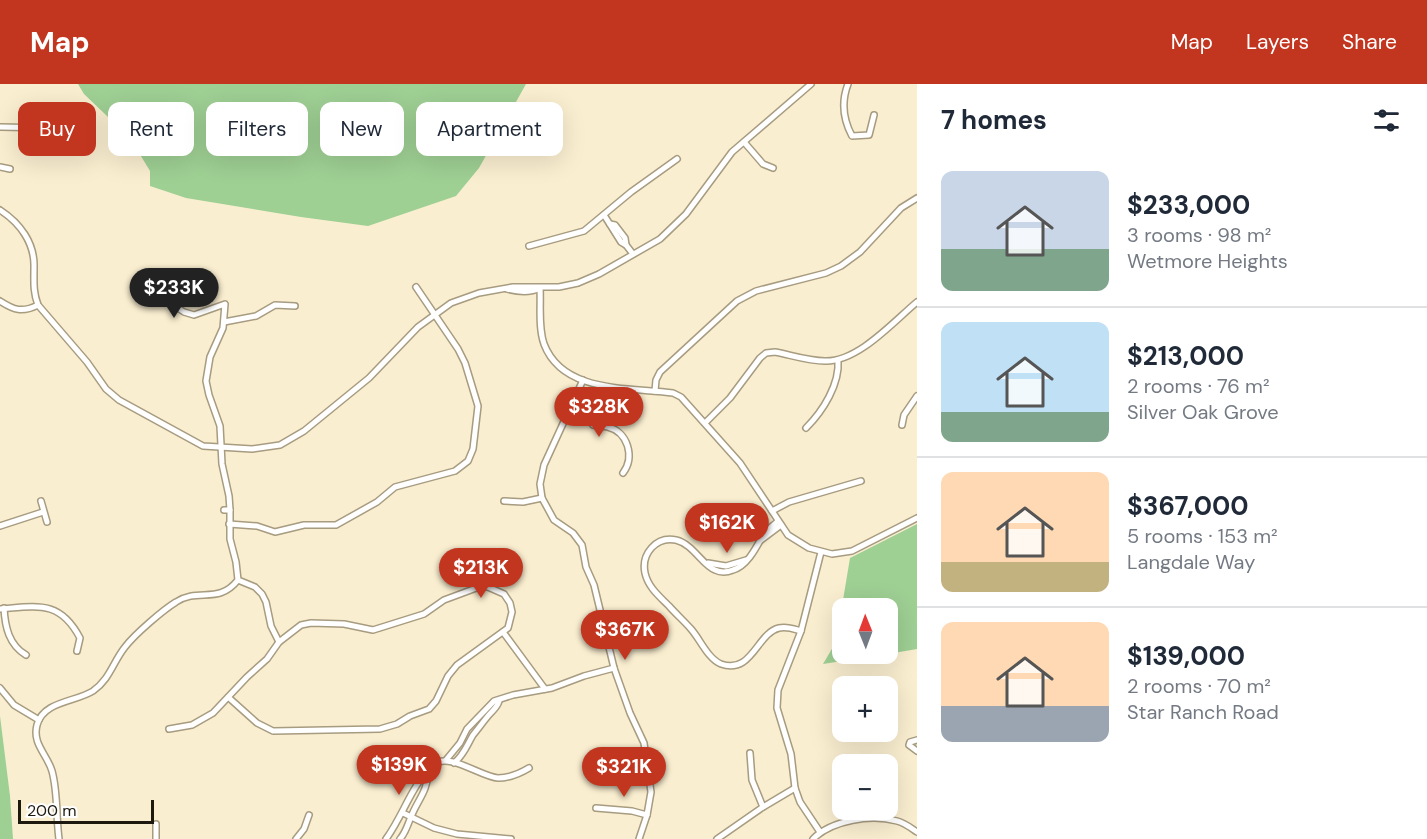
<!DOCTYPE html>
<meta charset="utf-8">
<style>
:root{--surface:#fff;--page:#f2f2f3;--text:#1f2937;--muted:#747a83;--line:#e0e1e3;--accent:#c23620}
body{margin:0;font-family:"DM Sans",sans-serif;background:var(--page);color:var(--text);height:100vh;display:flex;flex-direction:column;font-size:22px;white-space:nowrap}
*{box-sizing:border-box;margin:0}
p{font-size:20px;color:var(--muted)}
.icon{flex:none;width:33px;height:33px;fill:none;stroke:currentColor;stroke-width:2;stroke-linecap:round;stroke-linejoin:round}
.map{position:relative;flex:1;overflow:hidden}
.drawer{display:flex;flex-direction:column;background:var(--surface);width:510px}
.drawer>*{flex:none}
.guide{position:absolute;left:18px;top:18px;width:570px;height:54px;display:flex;gap:12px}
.needle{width:39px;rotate:359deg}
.buttons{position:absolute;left:832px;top:514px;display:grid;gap:12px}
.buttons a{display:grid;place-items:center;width:66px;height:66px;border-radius:12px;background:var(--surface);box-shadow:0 6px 24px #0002;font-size:30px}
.scale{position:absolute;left:18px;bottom:15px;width:136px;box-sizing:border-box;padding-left:6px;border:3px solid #1d190f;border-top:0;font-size:16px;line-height:21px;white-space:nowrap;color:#1d190f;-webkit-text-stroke:4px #fff;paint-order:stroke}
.price{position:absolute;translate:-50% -51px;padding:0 14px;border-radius:21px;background:var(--accent);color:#fff;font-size:20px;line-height:39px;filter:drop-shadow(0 2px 3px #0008)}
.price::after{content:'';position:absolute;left:50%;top:36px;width:18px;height:14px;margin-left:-9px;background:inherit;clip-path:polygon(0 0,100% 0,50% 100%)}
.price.selected{background:#222;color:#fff}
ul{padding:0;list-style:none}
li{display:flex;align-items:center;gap:18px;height:150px;padding:0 24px}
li+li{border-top:2px solid var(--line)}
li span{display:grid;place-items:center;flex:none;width:168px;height:120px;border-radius:12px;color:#555}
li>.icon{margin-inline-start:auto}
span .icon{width:72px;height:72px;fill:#fffc;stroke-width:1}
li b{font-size:26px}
h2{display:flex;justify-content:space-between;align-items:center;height:72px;padding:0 24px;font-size:26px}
.chip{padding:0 21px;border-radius:12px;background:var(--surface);box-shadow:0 6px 24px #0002;font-size:21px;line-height:54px}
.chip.selected{background:var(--accent);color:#fff}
header{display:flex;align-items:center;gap:36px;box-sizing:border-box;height:84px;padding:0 30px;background:var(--accent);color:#fff}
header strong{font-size:28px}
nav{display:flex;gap:33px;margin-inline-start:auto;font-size:21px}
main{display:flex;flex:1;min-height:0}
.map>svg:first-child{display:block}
.green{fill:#9ecf93}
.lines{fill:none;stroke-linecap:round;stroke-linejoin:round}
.minor-casing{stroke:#a79b80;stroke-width:8}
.minor{stroke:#fff;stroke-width:5}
</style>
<header>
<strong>Map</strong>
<nav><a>Map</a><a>Layers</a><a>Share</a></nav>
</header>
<main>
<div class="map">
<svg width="917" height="755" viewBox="0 0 917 755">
<rect width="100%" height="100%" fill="#faeed0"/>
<g class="green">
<polygon points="78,0 526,0 479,84 456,112 368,142 301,133 186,114 150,102 150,87 130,54 84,10"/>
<polygon points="917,440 917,565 888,570 888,525 843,525 843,570 887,570 823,580 836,558 850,474"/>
<polygon points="0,632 10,712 13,755 0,755"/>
</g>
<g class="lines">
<defs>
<g id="minor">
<path d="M 848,0 C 841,18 843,35 852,52 L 869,51 L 874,31"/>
<polyline points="0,43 50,44"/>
<polyline points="744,58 763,80 773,84"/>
<polyline points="0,83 10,85"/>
<path d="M 0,126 C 20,139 35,159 34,184 C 34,198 33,208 38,221 L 87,278 L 106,305 L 119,316 L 203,362 L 252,365 L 280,361 L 304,347 L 369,294 L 418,243 L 451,219 L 479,209 L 513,203 L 559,203 L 578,199 L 599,190 L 660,155 L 686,130 L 732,68 L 811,0"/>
<polyline points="604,131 621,158 626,161 633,170"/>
<polyline points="610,140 615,141 625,154 626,161"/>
<polyline points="529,162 584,147 631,108 677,75"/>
<path d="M 540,204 C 541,221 538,243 544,260 C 563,310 630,303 673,309 L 681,313 L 740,379 L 788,451 L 809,464 L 832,470 L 852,467 L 917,434"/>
<path d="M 507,205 C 518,208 530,209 540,204"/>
<polyline points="149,215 167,217 184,228 194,231 225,220 223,244 210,273 206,297 209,311 220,342 222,380 229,412 230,426 224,426"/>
<path d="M 0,217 C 14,226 22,229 38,221"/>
<polyline points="224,238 256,232 275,221 295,222"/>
<polyline points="583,296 544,381 540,400 542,414 554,436 573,449 582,461 586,483 594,501 614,584 630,629 644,659 651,708 647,731 639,755"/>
<polyline points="655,307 656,296 660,288 737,217 756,207 826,189 841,182 860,168 901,124 917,114"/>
<path d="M 572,322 L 585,331 L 593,341 C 598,342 603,342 608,343 C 628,348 635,373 623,389"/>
<path d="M 705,339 L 730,314 L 760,274 L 766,269 L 775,268 C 791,271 808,277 825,277 C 858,278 893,238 917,218"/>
<polyline points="902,341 904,331 917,312"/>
<path d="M 806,344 C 823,327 840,300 838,276"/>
<polyline points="41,417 47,438"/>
<polyline points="504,417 523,418 542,414"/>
<polyline points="230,426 230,455 236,478 238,496 255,503 262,510 266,518 271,542 279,558"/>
<polyline points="772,427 789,418 861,397"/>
<path d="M 778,437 C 773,442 765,447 762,453 C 756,464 747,482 733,486 C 728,488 721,489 715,486 C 702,481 693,460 676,456 C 656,452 641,470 645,489 C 648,503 659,512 669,522 C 676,530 684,537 691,545 C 700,555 708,575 721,580 C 752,591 757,549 779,544 C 787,542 794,545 801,547"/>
<polyline points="229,440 257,442 275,448 304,441 336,441 377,418 395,403 455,387 468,377 473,365 478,322 465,279 458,265 416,203"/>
<polyline points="0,442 43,428"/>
<polyline points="761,456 781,441"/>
<polyline points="708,479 726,482 746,476"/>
<path d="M 4,524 C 5,543 9,561 26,571"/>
<path d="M 0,525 C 38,522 60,516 80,554 L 77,567"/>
<polyline points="503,548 545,605"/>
<polyline points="0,604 14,621 39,636"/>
<polyline points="169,645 192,641 213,629 247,593 267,575 279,558 301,541 311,539 344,540 373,546 424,530 444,516 479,503 488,503 504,510 510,519 512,528 508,544 457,581 448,592 436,617 429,625 410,632 397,640 380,645 273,647 257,639 228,613"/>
<polyline points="917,656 910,658 909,661 917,667"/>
<polyline points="750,669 752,696 763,723"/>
<polyline points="446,676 460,659 467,645 494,617 513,611 552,604 584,592 614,584"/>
<path d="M 454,679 C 464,671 467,661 473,651 C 478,645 483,638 488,632 C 493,626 497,624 499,617"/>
<polyline points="596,724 632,727 647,731"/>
<polyline points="403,729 434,744 457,750 511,755"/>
<polyline points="820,748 800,718 795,704 791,670 777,624 778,606 801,547 821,468"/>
<path d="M 59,755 C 56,733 58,709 52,687 C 47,670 32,660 37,641 C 43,617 76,618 93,607 C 110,595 113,578 125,563 C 135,550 163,526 176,518 C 199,503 218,521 238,496"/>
<polyline points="156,755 156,740"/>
<polyline points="296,755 304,745 309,731"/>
<path d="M 386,755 C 403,732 412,700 433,681 C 448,667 481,693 498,694 C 510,694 519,690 529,684"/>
<path d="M 400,755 C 406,748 407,742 411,733 C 417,717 428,707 428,688"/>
<polyline points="717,755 763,723 795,704"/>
<path d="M 813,755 C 832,736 871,730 897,737 C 905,739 911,744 917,748"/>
</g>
</defs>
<use href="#minor" class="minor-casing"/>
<use href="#minor" class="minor"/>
</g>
</svg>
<div class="buttons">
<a><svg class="needle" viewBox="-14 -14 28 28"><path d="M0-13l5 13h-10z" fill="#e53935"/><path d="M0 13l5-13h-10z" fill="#747a83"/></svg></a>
<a>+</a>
<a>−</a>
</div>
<div class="scale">200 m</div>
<b class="price selected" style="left:174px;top:235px">$233K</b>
<b class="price" style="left:599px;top:354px">$328K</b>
<b class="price" style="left:727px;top:470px">$162K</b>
<b class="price" style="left:481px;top:515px">$213K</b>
<b class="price" style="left:625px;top:577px">$367K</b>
<b class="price" style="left:399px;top:712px">$139K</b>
<b class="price" style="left:624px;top:714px">$321K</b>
<div class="guide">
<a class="chip selected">Buy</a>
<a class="chip">Rent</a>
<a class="chip">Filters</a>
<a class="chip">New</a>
<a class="chip">Apartment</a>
</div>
</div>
<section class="drawer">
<h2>7 homes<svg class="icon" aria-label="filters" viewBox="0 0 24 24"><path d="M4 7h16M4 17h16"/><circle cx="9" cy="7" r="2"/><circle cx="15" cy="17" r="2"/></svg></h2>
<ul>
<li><span style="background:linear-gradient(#c9d6e8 65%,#7fa58c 0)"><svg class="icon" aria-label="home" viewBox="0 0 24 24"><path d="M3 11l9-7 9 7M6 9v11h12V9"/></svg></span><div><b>$233,000</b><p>3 rooms · 98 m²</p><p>Wetmore Heights</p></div></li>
<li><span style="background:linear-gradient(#bfe0f5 75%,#7fa58c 0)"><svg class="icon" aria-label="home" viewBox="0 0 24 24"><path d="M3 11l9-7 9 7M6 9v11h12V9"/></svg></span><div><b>$213,000</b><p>2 rooms · 76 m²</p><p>Silver Oak Grove</p></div></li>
<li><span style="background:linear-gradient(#ffd9b3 75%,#c2b280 0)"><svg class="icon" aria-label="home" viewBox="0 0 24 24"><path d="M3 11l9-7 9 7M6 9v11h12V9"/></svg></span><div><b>$367,000</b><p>5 rooms · 153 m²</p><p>Langdale Way</p></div></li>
<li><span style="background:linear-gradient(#ffd9b3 70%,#9aa5b1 0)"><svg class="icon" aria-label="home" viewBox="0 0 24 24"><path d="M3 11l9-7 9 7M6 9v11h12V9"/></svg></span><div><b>$139,000</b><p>2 rooms · 70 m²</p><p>Star Ranch Road</p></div></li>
</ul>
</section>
</main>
